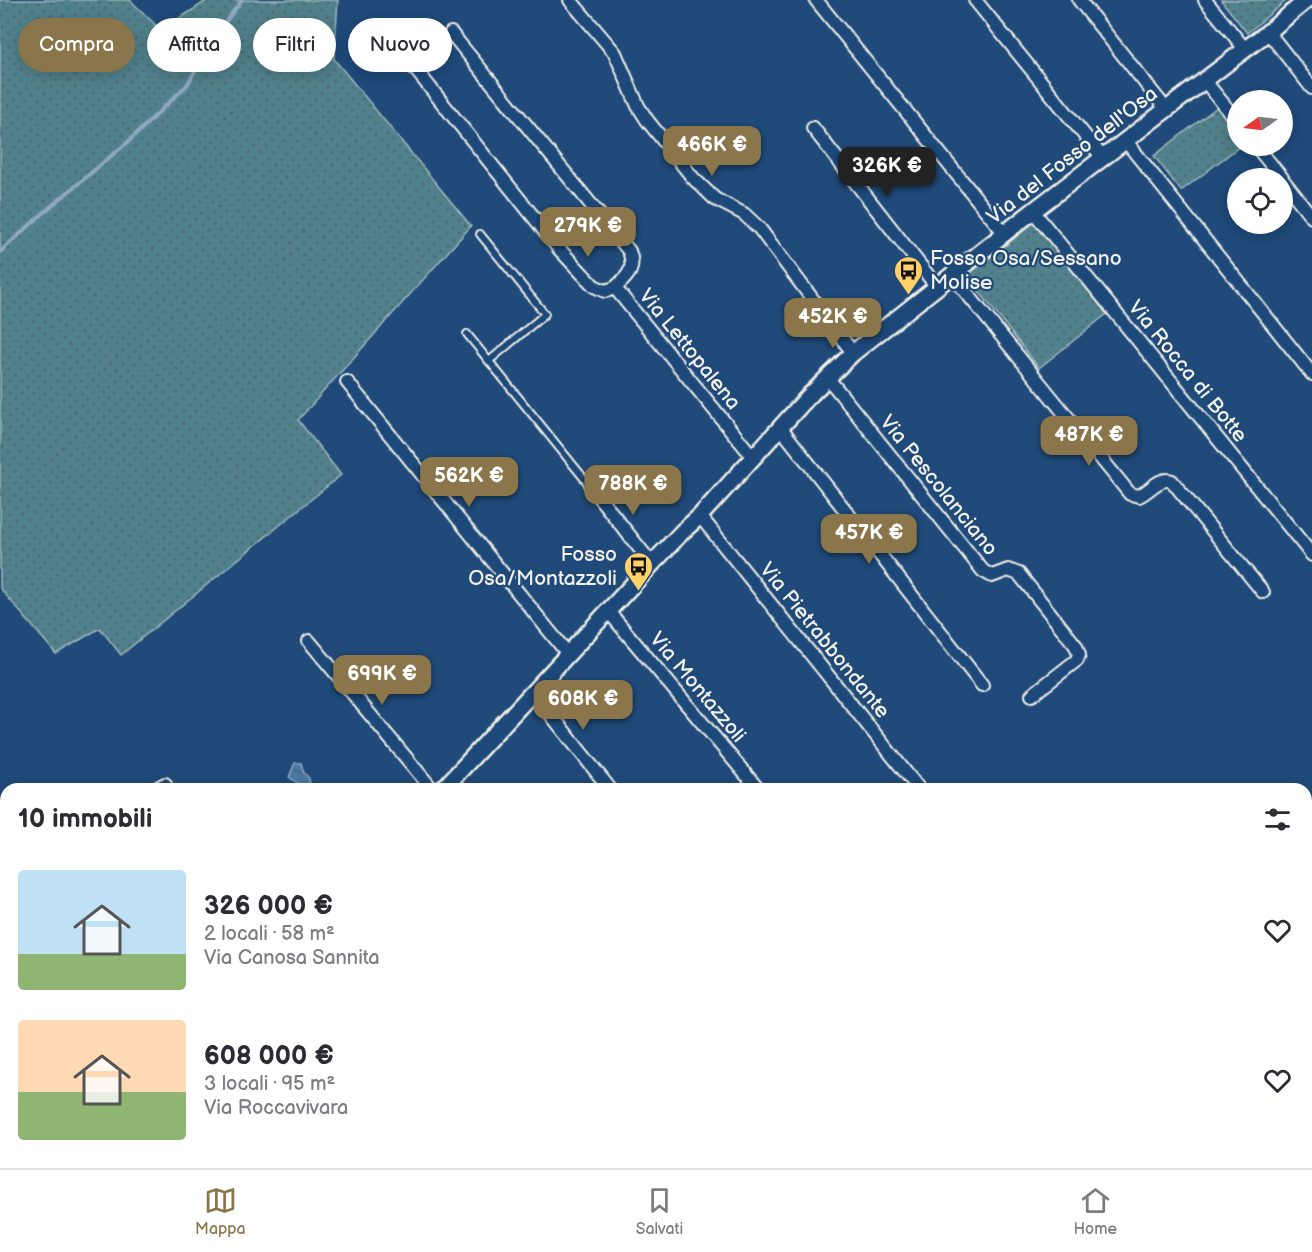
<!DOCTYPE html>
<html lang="it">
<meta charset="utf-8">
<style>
:root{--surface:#fff;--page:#f7f7f7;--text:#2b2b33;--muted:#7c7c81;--line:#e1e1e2;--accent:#8a764a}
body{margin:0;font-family:"Balsamiq Sans",sans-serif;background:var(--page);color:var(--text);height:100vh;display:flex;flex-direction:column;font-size:22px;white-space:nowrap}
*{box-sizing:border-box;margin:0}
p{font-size:20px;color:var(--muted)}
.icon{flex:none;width:33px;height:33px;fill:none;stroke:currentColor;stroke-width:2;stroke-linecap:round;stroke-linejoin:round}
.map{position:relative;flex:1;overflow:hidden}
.sheet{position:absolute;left:0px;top:783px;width:1312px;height:386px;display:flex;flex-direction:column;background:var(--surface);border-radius:18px 18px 0 0;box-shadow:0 3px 15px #0003}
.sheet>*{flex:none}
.guide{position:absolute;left:18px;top:18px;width:600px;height:54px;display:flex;gap:12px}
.needle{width:39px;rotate:256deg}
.tools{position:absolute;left:1227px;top:90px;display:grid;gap:12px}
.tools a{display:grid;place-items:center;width:66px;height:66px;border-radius:50%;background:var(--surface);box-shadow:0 3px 15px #0003;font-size:30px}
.price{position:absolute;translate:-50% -51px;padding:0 14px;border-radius:12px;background:var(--accent);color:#fff;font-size:20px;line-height:39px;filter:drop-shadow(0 2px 3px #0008)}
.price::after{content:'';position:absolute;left:50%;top:36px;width:18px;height:14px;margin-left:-9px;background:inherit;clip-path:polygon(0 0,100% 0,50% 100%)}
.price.active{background:#222;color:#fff}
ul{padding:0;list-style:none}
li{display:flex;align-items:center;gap:18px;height:150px;padding:0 18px}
li span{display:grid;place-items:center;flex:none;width:168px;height:120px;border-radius:6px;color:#555}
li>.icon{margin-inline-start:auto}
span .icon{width:72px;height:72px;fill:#fffc;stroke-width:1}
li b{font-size:26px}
h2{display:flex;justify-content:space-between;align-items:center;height:72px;padding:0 18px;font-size:26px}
.chip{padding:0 21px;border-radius:27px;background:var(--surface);box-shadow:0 3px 15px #0003;font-size:21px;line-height:54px}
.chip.active{background:var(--accent);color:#fff}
.dock{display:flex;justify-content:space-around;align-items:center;height:84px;border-top:2px solid var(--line);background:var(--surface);font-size:16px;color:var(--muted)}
.dock a{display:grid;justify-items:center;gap:3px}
.dock .active{color:var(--accent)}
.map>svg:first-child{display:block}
.grass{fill:url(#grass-dots);stroke:#a2b9ba;stroke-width:1.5}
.water{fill:url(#water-waves);stroke:#8fa8c0;stroke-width:1.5}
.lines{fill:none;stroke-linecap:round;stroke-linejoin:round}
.stream{stroke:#8fa8c0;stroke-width:4}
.service-casing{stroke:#f4f1e8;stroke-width:10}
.minor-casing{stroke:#f4f1e8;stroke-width:16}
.tertiary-casing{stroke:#f4f1e8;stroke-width:20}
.service{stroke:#1f4a7a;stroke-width:6}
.minor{stroke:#1f4a7a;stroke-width:12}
.tertiary{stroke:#1f4a7a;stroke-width:15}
.labels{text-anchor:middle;stroke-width:4.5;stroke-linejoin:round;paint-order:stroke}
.street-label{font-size:21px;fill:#f4f1e8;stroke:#1f4a7a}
.poi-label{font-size:21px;fill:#f4f1e8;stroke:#1f4a7a;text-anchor:start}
</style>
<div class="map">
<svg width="1312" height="1168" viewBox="0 0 1312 1168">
<defs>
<pattern id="grass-dots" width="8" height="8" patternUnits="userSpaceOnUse" patternTransform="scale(1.5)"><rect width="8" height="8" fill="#51818c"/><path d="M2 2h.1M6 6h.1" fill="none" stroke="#4d676c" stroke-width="1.8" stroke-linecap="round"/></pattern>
<pattern id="water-waves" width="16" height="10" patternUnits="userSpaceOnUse" patternTransform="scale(1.5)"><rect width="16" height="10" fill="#4b78a6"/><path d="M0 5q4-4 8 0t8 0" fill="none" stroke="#4a627b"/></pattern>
</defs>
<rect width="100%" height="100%" fill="#1f4a7a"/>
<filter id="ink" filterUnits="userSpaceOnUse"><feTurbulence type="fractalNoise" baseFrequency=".0167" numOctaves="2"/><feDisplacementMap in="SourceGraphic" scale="12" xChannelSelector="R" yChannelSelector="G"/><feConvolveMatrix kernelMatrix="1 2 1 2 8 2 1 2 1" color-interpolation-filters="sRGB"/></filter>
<g filter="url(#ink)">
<g class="grass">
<polygon points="0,0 130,0 161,30 208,0 338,0 334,59 471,226 298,420 341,475 121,655 100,628 56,654 0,588"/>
<polygon points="1221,0 1287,0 1247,33"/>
<polygon points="1217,107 1237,133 1238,146 1240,146 1181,191 1154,156"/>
<polygon points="1035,222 1107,314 1039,368 967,276"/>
<polygon points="155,1162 160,1168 32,1168 31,1163"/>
</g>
<polygon class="water" points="295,763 301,763 304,773 309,778 310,784 307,787 302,786 289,777"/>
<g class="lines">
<polyline class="stream" points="0,252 49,208 128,142 187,85 217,33 242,0"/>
<defs>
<g id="service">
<polyline points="480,234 545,314 489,361"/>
<polyline points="467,334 591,487"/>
<polyline points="1101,1168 1107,1162"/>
</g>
<g id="minor">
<polyline points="570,0 615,53 638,106 647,120 693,178 715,199 744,214 759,228 853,353"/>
<polyline points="816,0 1005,234"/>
<polyline points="975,0 1103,158"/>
<polyline points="1079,0 1166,109"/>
<polyline points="1205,0 1245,49"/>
<polyline points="1268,32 1312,88"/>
<path d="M 451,33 L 629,251 C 636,269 628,276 615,288"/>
<polyline points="408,60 560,250 594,286 605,291 615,288 753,457"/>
<polyline points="1204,80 1238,122"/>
<polyline points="813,128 937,287"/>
<polyline points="1125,140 1312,374"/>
<polyline points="1256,146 1282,178"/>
<polyline points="1282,179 1312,217"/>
<polyline points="1033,211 1312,555"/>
<path d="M 952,275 L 1130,494 L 1139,496 C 1150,491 1160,476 1172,481 L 1263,592"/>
<polyline points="827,377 983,571 992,576 1008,570 1019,574 1076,646 1079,655 1077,660 1032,695"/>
<polyline points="347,382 568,654"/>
<polyline points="780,427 982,685"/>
<polyline points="591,487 652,564"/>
<polyline points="700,516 919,789"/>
<polyline points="608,611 758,789"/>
<polyline points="309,641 432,789"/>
<polyline points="533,692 610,789"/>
<polyline points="156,789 165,784"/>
<polyline points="1306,992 1312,987"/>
<polyline points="249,1162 255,1168"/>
<polyline points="595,1162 600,1168"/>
<polyline points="954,1162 958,1168"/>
<polyline points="1183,1162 1187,1168"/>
<polyline points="508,1168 514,1162"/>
<polyline points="691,1168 698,1162"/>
</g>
<g id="tertiary">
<polyline points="443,789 608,611 683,531 700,516 808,397 853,353 1033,211 1268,32 1307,0"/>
<polyline points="0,971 6,970"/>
</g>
</defs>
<use href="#service" class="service-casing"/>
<use href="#minor" class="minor-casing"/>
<use href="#tertiary" class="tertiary-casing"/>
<use href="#service" class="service"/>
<use href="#minor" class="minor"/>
<use href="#tertiary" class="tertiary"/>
</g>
</g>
<defs>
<symbol id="bus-pin" viewBox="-11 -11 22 30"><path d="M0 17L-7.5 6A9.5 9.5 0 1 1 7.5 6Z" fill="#ffd166" stroke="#1f4a7a"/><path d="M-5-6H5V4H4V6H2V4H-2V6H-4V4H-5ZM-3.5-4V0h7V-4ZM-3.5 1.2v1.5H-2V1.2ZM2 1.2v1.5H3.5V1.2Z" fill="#111"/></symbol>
</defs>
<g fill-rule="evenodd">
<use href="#bus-pin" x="892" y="254" width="33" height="45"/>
<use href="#bus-pin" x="622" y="550" width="33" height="45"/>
</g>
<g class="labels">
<g class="street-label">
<text transform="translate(1072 155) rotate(-38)" y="7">Via del Fosso dell'Osa</text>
<text transform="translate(690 349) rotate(51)" y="7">Via Lettopalena</text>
<text transform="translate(1188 371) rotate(51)" y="7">Via Rocca di Botte</text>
<text transform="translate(939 485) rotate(51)" y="7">Via Pescolanciano</text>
<text transform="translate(825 640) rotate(51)" y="7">Via Pietrabbondante</text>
<text transform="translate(698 687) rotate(50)" y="7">Via Montazzoli</text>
</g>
<g class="poi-label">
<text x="930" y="265">Fosso Osa/Sessano<tspan x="930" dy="24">Molise</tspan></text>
<text x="617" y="561" text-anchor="end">Fosso<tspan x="617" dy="24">Osa/Montazzoli</tspan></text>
</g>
</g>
</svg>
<div class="tools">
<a><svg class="needle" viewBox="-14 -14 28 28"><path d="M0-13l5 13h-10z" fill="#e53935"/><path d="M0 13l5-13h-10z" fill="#7c7c81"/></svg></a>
<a><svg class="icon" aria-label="locate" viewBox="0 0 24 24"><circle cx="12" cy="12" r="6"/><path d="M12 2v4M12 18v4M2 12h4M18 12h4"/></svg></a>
</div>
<b class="price" style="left:712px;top:177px">466K €</b>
<b class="price active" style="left:887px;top:198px">326K €</b>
<b class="price" style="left:588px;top:258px">279K €</b>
<b class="price" style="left:833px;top:349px">452K €</b>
<b class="price" style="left:1089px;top:467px">487K €</b>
<b class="price" style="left:469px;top:508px">562K €</b>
<b class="price" style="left:633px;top:516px">788K €</b>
<b class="price" style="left:869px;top:565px">457K €</b>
<b class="price" style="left:382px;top:706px">699K €</b>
<b class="price" style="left:583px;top:731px">608K €</b>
<div class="guide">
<a class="chip active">Compra</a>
<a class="chip">Affitta</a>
<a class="chip">Filtri</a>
<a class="chip">Nuovo</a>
</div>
<section class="sheet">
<h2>10 immobili<svg class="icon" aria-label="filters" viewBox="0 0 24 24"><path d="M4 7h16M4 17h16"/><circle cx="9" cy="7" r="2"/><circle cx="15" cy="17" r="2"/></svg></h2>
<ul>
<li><span style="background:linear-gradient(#bfe0f5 70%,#8fb573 0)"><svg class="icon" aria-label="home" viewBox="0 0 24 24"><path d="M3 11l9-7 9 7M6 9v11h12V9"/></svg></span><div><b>326 000 €</b><p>2 locali · 58 m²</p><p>Via Canosa Sannita</p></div><svg class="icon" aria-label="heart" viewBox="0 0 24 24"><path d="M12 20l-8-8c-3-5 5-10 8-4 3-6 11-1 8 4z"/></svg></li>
<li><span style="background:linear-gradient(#ffd9b3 60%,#8fb573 0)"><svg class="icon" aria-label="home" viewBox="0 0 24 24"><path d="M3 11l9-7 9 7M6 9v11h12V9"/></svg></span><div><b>608 000 €</b><p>3 locali · 95 m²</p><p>Via Roccavivara</p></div><svg class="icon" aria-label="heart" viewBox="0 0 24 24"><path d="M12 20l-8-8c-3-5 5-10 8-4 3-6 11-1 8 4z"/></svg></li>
</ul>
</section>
</div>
<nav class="dock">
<a class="active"><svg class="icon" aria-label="map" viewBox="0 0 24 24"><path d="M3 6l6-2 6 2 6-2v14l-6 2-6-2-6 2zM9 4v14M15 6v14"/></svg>Mappa</a>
<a><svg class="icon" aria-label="saved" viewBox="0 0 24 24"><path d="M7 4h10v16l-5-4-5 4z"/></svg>Salvati</a>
<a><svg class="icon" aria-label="home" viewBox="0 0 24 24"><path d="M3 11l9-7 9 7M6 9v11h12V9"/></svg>Home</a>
</nav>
